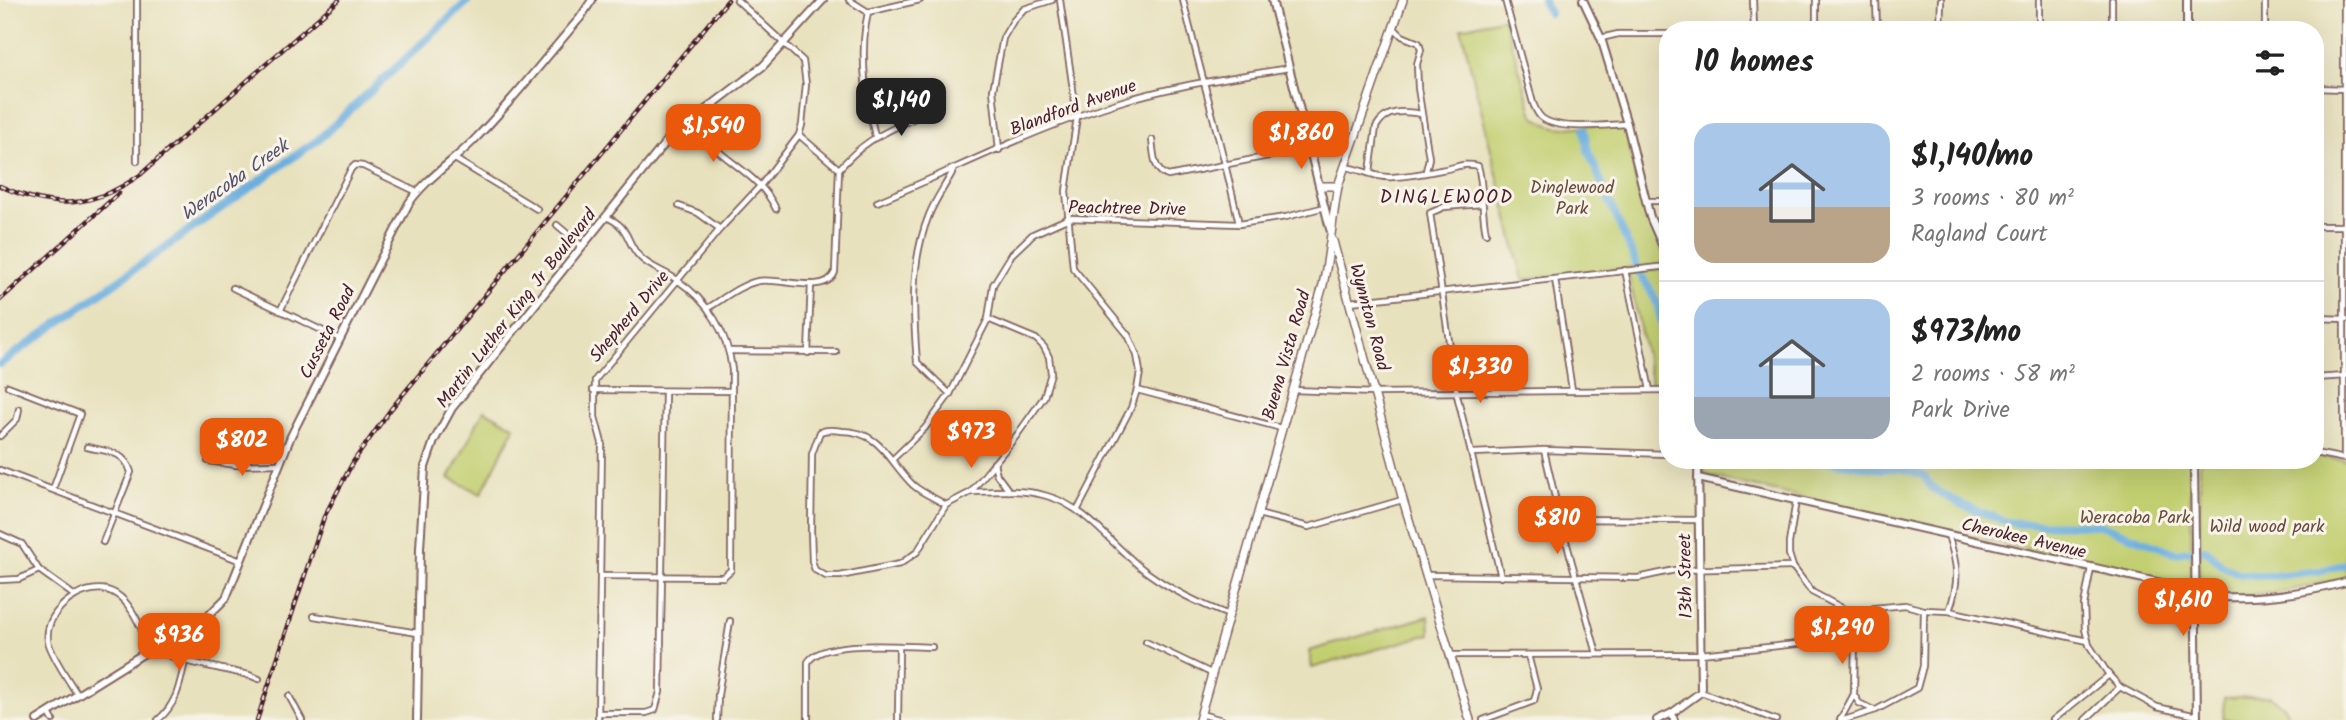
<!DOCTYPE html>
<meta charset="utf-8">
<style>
:root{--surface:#fff;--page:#f6f6f6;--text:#222;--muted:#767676;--line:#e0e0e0;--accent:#ea580c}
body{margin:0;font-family:Kalam,sans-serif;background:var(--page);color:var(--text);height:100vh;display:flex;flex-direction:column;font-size:26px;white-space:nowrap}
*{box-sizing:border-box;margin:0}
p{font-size:23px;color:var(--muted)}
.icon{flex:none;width:38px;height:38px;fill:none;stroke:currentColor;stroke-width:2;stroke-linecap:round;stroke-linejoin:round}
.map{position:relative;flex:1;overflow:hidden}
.details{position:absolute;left:1659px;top:21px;width:665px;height:448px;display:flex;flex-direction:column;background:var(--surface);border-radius:28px;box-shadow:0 7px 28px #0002}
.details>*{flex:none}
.price{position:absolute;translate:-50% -60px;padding:0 16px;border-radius:14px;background:var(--accent);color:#fff;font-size:23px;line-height:46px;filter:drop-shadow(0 2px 4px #0008)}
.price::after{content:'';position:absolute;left:50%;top:42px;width:21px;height:16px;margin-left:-10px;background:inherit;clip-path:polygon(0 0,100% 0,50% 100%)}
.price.active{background:#222;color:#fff}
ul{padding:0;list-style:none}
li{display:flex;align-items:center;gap:21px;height:175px;padding:0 35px}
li+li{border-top:2px solid var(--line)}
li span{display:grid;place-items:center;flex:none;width:196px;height:140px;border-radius:21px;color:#555}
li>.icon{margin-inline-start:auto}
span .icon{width:84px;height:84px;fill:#fffc;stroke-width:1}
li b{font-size:30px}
h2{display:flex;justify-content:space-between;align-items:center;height:84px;padding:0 35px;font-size:30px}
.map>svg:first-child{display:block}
.green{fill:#c2cf71;stroke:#86774e;stroke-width:2}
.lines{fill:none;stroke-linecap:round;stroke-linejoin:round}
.river{stroke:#6aaedf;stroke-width:8}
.minor-casing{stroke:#81635e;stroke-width:8}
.tertiary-casing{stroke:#81635e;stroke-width:10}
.secondary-casing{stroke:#81635e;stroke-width:10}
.primary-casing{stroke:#81635e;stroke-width:10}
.minor{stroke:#fff;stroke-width:4.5}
.tertiary{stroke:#fff;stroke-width:6}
.secondary{stroke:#fff;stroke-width:6}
.primary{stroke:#fff;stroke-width:7}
.rail-casing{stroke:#4a1f2b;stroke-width:4.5}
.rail{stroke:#f7f3e8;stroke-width:2;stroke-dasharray:5;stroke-linecap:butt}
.labels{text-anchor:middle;stroke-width:6;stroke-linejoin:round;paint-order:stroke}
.street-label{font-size:18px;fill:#4a1f2b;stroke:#f7f3e8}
.park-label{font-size:18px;fill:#684b3c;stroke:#f7f3e8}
.water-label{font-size:19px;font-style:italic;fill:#55516a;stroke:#f7f3e8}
.neighbourhood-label{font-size:19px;letter-spacing:2px;fill:#4a1f2b;stroke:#f7f3e8}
</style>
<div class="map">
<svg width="2346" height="720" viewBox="0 0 2346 720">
<rect width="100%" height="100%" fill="#f7f3e8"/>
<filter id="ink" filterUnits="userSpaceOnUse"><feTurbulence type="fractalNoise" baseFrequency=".0143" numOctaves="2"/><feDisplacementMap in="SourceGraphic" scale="14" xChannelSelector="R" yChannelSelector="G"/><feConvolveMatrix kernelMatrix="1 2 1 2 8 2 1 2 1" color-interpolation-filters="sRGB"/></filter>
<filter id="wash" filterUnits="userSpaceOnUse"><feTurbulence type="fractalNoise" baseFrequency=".00686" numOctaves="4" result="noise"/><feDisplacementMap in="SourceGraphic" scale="28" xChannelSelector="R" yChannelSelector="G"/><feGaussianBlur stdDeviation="1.57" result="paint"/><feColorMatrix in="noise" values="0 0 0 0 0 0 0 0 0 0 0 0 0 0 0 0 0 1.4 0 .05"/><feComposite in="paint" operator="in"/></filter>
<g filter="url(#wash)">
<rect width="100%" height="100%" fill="#e8e1bd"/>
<g class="green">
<path d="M 1504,18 L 1533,115 C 1558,136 1574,125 1602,125 C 1610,125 1617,127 1625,127 L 1640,198 L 1668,264 L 1523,280 L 1461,28 Z"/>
<polygon points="1666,268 1668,274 1668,385 1652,385 1628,272"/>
<polygon points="484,410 515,427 481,494 449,478"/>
<polygon points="2315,456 2346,460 2346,579 2273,593 2234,595 2199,589 2200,460 2315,460"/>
<polygon points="1702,460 2190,460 2192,587 1709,476 1703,471"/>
<polygon points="1429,616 1430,634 1312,668 1309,651"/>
<polygon points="2270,696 2284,707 2291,720 2223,720 2224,698"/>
</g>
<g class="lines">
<g class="river">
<polyline points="1543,0 1549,13"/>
<path d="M 1584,130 L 1588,151 L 1635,261 C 1639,278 1652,288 1657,304 C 1665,328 1664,356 1666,381"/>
<polyline points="0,364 319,139 469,0"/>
<polyline points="1820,460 1882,469 1900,468 1912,471 1924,476 1932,488 1960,504 2007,522 2022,524 2101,525 2176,553 2201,549 2207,551 2223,566 2240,574 2273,576 2320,571 2346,564"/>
</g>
</g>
</g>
<g filter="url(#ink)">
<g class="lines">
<defs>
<g id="minor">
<polyline points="137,0 137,161"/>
<polyline points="849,0 868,12 920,0"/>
<polyline points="1060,0 1077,117 1066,191 1073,268 1128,335 1137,355 1140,372 1137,390 1131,408 1078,509"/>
<path d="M 1183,0 C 1201,75 1223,149 1239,224"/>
<path d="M 1505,0 L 1533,103 C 1535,108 1537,114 1542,118 C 1559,131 1605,125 1627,124"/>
<polyline points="1753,0 1754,30"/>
<polyline points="1876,0 1877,30"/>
<polyline points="2112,0 2112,30"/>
<polyline points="2265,0 2265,30"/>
<path d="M 868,12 C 859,53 865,96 875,136"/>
<polyline points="1394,28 1402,36 1419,43 1421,50 1417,64 1418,88 1429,158 1426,171"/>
<polyline points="1816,30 1816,0"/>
<polyline points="1940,30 1941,0"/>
<polyline points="2039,30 2039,0"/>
<polyline points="1601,38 1618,34 1668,34"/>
<polyline points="2315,88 2346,89"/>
<path d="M 692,121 C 715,160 758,170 776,209"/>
<path d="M 1152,140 C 1154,154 1153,171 1168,176 L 1309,148"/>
<polyline points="999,150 993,90 1003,38 1013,21 1024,9 1052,0"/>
<polyline points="455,159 537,209"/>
<path d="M 1345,167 C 1362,169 1377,179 1393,177 C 1409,176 1426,173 1441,170 C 1457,168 1462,162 1478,166 C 1484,186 1481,211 1486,233"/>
<path d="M 839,169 C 867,138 882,134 917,117 L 920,113 L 921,88"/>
<path d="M 1370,172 L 1376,127 C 1386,109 1403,111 1421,114"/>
<polyline points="1646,201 1668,201"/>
<path d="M 877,202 C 957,169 1037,127 1120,102 C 1174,85 1232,78 1288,68"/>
<polyline points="1481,204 1444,207 1430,213 1457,395 1501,577"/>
<polyline points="679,206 698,213 720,229"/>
<polyline points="557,225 582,246"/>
<polyline points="2315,226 2346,226"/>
<polyline points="1625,270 1650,390"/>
<polyline points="1555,279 1572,390"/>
<polyline points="233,288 340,339"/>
<polyline points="1350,302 1668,266"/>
<path d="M 708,308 C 723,299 740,285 758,281 C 779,277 826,296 835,272 L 839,169 L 799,135"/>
<polyline points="280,311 351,169 355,165 363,166 417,192"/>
<polyline points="2315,318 2346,319"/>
<polyline points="730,351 836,352"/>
<polyline points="808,353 811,284"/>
<polyline points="2315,378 2346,376"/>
<polyline points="8,386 80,414 53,489"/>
<polyline points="593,390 731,391"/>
<polyline points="1137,390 1281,428"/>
<polyline points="1293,390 1375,393 1668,390"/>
<path d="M 950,394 L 917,362 C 913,313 910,262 929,215 C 935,200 945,186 953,171"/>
<polyline points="0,436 17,419 19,409"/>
<path d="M 87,447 C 107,452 124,450 131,472 L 103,542"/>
<polyline points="1544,450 1560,519 1597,654"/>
<polyline points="1472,453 1544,450 1668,454"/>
<polyline points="2315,453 2345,459"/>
<polyline points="2344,458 2344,0"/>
<polyline points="893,459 925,428 950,394 988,319 993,285 1012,254 1033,234 1069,218 1239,224 1286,217 1325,207"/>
<polyline points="208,461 236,465 278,464"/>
<polyline points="994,463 997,475 1009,491"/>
<polyline points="0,470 241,561"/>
<path d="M 972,492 C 996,491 1023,489 1047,496 C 1088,507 1114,549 1148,573 C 1173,591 1200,604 1229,615"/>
<polyline points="1796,501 1789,543 1789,554 1793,567 1812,592 1859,617"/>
<path d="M 946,505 C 935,498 922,493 913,485 C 889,462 881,431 842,431 C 834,430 828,429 820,432 L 812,454 L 811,531 L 812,561 L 815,570 L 826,576 L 840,576 L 900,564 L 917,552 L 946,505 L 971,492 L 1017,435 L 1044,397 L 1051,373 L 1049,357 L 1044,347 L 1036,339 L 988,319"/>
<polyline points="1258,514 1309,527 1402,500"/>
<polyline points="1560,519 1698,520"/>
<polyline points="0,534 22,544 39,570 75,596"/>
<path d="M 1948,535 C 1958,566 1960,581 1949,611"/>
<polyline points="2091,568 2084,605 2085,629 2089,645 2109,675 2120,687 2157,707 2197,716"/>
<polyline points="1426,575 1638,578 1675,570 1793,567"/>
<path d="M 601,576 L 723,577 L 731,570 L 732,370 C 728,333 708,301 677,280 C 666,272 649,267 640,257 C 625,242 631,227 606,217"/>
<polyline points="0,580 19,579 39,570"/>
<polyline points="314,616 418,633"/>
<polyline points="1859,617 1874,608 1905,605 1924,610 1949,611 2088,641"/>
<polyline points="1146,642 1211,673"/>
<polyline points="1450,655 1700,654 1855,638"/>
<polyline points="1701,692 1776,720"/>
<path d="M 77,694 C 69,681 51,655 48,641 C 43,610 88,577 116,594 C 133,604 142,632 151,649 L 185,661 L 249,675 L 259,679"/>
<polyline points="1854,695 1859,703 1874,710"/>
<polyline points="289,696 302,720"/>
<polyline points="49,713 53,720"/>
<polyline points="598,713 646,713 655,710 660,692 665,391"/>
<polyline points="1201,714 1222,720"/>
<path d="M 158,720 C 177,704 180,684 185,661"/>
<polyline points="598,720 602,443 595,417 595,380 720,229 761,185 799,135 802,125 806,84 803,61 737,0"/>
<polyline points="717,720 718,695 730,621"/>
<path d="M 808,720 L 808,662 C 823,638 904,647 932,647"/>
<polyline points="898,720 899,647"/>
<polyline points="1483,720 1534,701 1537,689 1528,655"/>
<polyline points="1840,720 1854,694 1855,638 1859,617"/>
<polyline points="1844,720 1876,710 1917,688 1923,666 1924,610"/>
<polyline points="2053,720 2109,675"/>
<polyline points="2085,720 2120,687"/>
</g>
<g id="tertiary">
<polyline points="2187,30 2187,0"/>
<polyline points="2194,460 2197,720"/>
<path d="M 1698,478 L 2223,597 C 2266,599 2305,593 2346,582"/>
<path d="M 37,720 L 151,649 L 203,621 L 226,598 L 291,436 L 409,203 C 427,177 457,159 478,136 C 514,99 546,57 580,18 L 592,0"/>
<polyline points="1657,720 1672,713"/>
</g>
<g id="secondary">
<polyline points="1272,0 1330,229"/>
<polyline points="1583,0 1601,38 1627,124 1650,217 1668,258"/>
<polyline points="417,720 420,548 425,467 434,441 452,408 670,137 763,66 823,0"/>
<polyline points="1674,720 1672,713 1701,692 1698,460"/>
</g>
<g id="primary">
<polyline points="1320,186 1338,186"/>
<polyline points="1333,241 1403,500 1470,720"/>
<path d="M 1199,720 L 1323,285 C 1330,252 1332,219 1338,186 L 1403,0"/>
</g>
</defs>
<use href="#minor" class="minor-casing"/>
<use href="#tertiary" class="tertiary-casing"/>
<use href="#secondary" class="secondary-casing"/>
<use href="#primary" class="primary-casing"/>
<use href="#minor" class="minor"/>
<use href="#tertiary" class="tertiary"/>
<use href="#secondary" class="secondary"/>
<use href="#primary" class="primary"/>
<defs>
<g id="rail">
<path d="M 0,186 C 54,210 91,209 140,175 L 339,0"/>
<polyline points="0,300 119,193"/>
<polyline points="257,720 324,517 353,462 391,409 728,0"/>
</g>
</defs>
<use href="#rail" class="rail-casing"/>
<use href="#rail" class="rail"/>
</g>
</g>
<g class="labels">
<g class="street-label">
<text transform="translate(1073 107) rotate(-20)" y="6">Blandford Avenue</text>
<text transform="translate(1127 208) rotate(1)" y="6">Peachtree Drive</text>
<text transform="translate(516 308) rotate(-52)" y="6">Martin Luther King Jr Boulevard</text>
<text transform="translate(629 316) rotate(-50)" y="6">Shepherd Drive</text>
<text transform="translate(1370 317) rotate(75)" y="6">Wynnton Road</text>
<text transform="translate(327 332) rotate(-63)" y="6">Cusseta Road</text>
<text transform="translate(1286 355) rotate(-74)" y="6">Buena Vista Road</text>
<text transform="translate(2024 538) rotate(13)" y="6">Cherokee Avenue</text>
<text transform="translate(1685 576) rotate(-91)" y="6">13th Street</text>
</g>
<g class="park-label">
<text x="1572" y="193">Dinglewood<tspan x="1572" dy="21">Park</tspan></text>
<text x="2135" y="523">Weracoba Park</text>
<text x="2267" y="532">Wild wood park</text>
</g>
<g class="water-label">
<text transform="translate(234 179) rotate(-35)" y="7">Weracoba Creek</text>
</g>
<g class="neighbourhood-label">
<text x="1447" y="203">DINGLEWOOD</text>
</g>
</g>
</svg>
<b class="price active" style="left:901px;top:138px">$1,140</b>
<b class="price" style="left:713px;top:164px">$1,540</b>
<b class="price" style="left:1301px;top:171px">$1,860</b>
<b class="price" style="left:1480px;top:405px">$1,330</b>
<b class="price" style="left:971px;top:470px">$973</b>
<b class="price" style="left:242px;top:478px">$802</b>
<b class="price" style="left:1557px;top:556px">$810</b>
<b class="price" style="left:2183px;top:638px">$1,610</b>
<b class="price" style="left:1842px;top:666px">$1,290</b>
<b class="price" style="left:179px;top:673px">$936</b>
<section class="details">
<h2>10 homes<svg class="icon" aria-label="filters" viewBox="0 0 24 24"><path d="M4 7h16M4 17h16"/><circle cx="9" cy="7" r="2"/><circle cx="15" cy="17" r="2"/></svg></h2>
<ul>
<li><span style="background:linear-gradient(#a9c7e8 60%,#b9a48a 0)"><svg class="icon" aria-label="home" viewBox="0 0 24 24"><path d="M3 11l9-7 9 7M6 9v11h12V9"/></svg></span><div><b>$1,140/mo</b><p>3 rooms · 80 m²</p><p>Ragland Court</p></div></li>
<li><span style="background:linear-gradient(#a9c7e8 70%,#9aa5b1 0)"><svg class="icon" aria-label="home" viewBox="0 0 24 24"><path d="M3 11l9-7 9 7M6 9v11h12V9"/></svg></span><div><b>$973/mo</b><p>2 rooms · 58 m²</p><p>Park Drive</p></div></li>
</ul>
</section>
</div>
